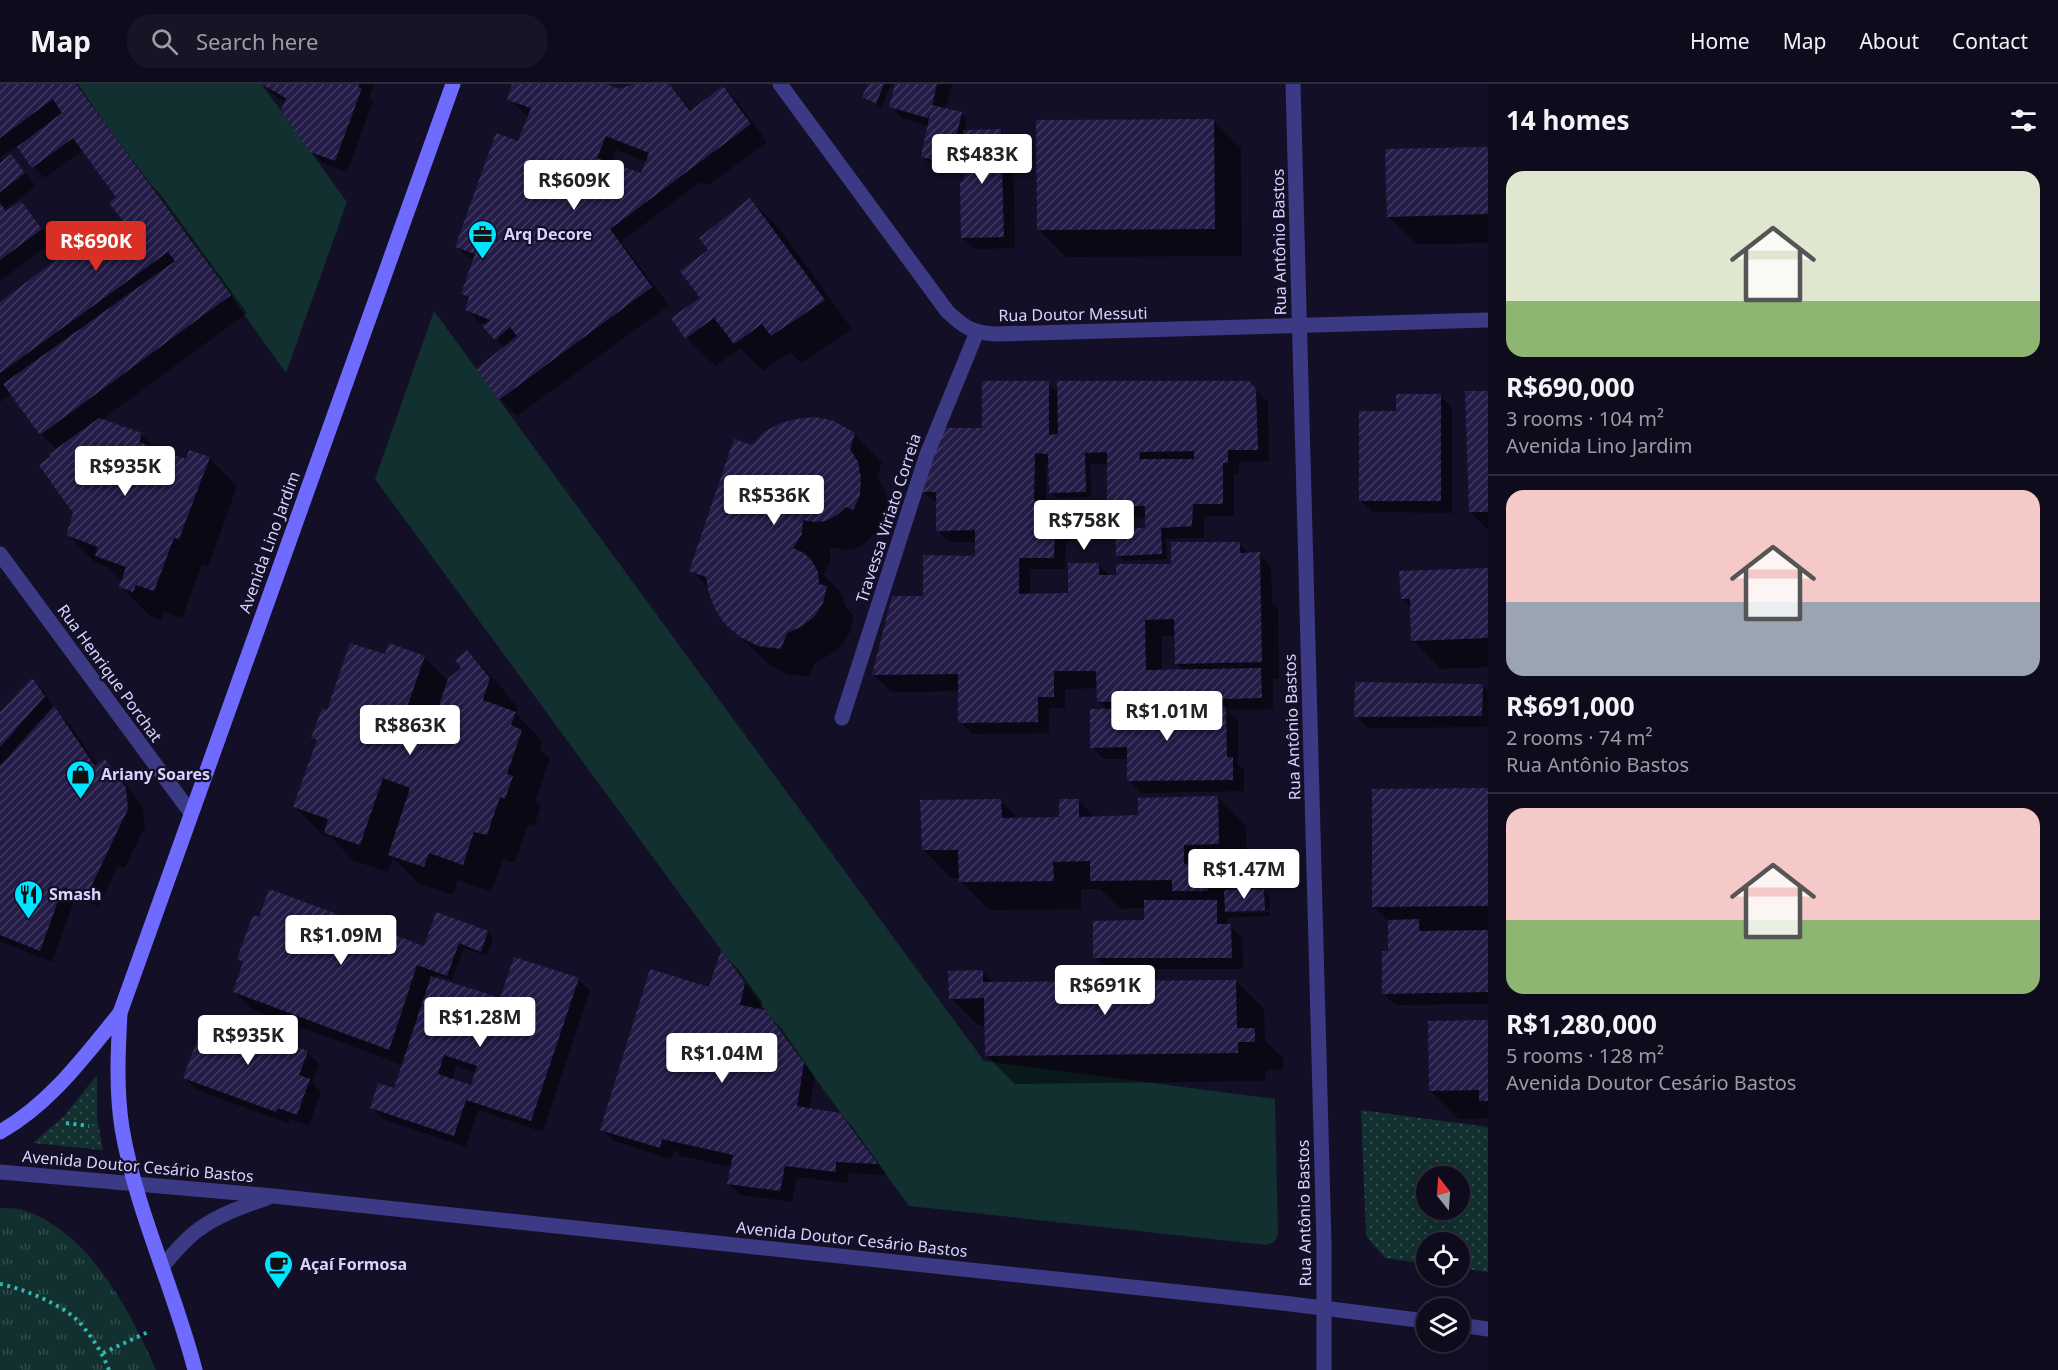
<!DOCTYPE html>
<meta charset="utf-8">
<style>
:root{--surface:#0e0b1c;--page:#171425;--text:#f1f3f6;--muted:#9b9ba3;--line:#2e2b3b;--accent:#d93025}
body{margin:0;font-family:"Noto Sans",sans-serif;background:var(--page);color:var(--text);height:100vh;display:flex;flex-direction:column;font-size:22px;white-space:nowrap}
*{box-sizing:border-box;margin:0}
p{font-size:20px;color:var(--muted)}
.icon{flex:none;width:33px;height:33px;fill:none;stroke:currentColor;stroke-width:2;stroke-linecap:round;stroke-linejoin:round}
.map{position:relative;flex:1;overflow:hidden}
.details{display:flex;flex-direction:column;background:var(--surface);width:570px}
.details>*{flex:none}
.needle{width:39px;rotate:343deg}
.controls{position:absolute;left:1416px;top:1082px;display:grid;gap:12px}
.controls a{display:grid;place-items:center;width:54px;height:54px;border-radius:50%;background:var(--surface);box-shadow:0 3px 15px #0003,0 0 0 2px var(--line);font-size:30px}
.price{position:absolute;translate:-50% -51px;padding:0 14px;border-radius:6px;background:#fff;color:#222;font-size:20px;line-height:39px;filter:drop-shadow(0 2px 3px #0008)}
.price::after{content:'';position:absolute;left:50%;top:36px;width:18px;height:14px;margin-left:-9px;background:inherit;clip-path:polygon(0 0,100% 0,50% 100%)}
.price.on{background:var(--accent);color:#fff}
ul{padding:0;list-style:none}
li{display:grid;align-content:center;gap:12px;height:318px;padding:0 18px}
li+li{border-top:2px solid var(--line)}
li span{display:grid;place-items:center;height:186px;border-radius:18px;color:#555}
li>.icon{margin-inline-start:auto}
span .icon{width:108px;height:108px;fill:#fffc;stroke-width:1}
li b{font-size:26px}
h2{display:flex;justify-content:space-between;align-items:center;height:72px;padding:0 18px;font-size:26px}
header{display:flex;align-items:center;gap:36px;box-sizing:border-box;height:84px;padding:0 30px;background:var(--surface);border-bottom:2px solid var(--line)}
header strong{font-size:28px}
nav{display:flex;gap:33px;margin-inline-start:auto;font-size:21px}
.search{width:420px;height:54px;background:var(--page);display:flex;align-items:center;gap:15px;box-sizing:border-box;padding:0 21px;border-radius:24px;color:var(--muted);font-size:22px}
main{display:flex;flex:1;min-height:0}
.map>svg:first-child{display:block}
.grass{fill:url(#grass-dots);fill-rule:evenodd}
.park{fill:url(#park-tufts)}
.garden{fill:#12302f}
.shadow{fill:#0007;fill-rule:evenodd}
.building{fill:url(#building-hatch);fill-rule:evenodd}
.lines{fill:none;stroke-linecap:round;stroke-linejoin:round}
.path{stroke:#2fb8b0;stroke-width:4;stroke-dasharray:3 4.5;stroke-linecap:butt}
.service{stroke:#3d3a85;stroke-width:15}
.minor{stroke:#3d3a85;stroke-width:15}
.tertiary{stroke:#3d3a85;stroke-width:15}
.secondary{stroke:#6f6bff;stroke-width:15}
.labels{text-anchor:middle;stroke-width:4.5;stroke-linejoin:round;paint-order:stroke}
.poi-label{font-size:16px;font-weight:bold;fill:#d9d4ff;stroke:#130f26;text-anchor:start}
.street-label{font-size:16px;fill:#d9d4ff;stroke:#130f26}
</style>
<header>
<strong>Map</strong>
<div class="search"><svg class="icon" aria-label="search" viewBox="0 0 24 24"><circle cx="10" cy="10" r="6"/><path d="M15 15l6 6"/></svg>Search here</div>
<nav><a>Home</a><a>Map</a><a>About</a><a>Contact</a></nav>
</header>
<main>
<div class="map">
<svg width="1488" height="1286" viewBox="0 0 1488 1286">
<defs>
<pattern id="grass-dots" width="8" height="8" patternUnits="userSpaceOnUse" patternTransform="scale(1.5)"><rect width="8" height="8" fill="#12302f"/><path d="M2 2h.1M6 6h.1" fill="none" stroke="#344d4e" stroke-width="1.8" stroke-linecap="round"/></pattern>
<pattern id="park-tufts" width="24" height="20" patternUnits="userSpaceOnUse" patternTransform="scale(1.5)"><rect width="24" height="20" fill="#12302f"/><path d="M3 7l-1-3M5 7V3M7 7l1-3M15 17l-1-3M17 17v-4M19 17l1-3" fill="none" stroke="#344d4e"/></pattern>
<pattern id="building-hatch" width="6" height="6" patternUnits="userSpaceOnUse" patternTransform="scale(1.5)"><rect width="6" height="6" fill="#241b47"/><path d="M-1 1l2-2M0 6l6-6M5 7l2-2" fill="none" stroke="#433b63"/></pattern>
</defs>
<rect width="100%" height="100%" fill="#130f26"/>
<g class="grass">
<polygon points="97,991 97,1033 103,1066 33,1059 64,1032"/>
<path d="M 1361,1026 L 1488,1043 L 1488,1188 L 1460,1184 L 1460,1158 L 1426,1158 L 1426,1180 L 1385,1174 L 1366,1152 ZM 1426,1092 L 1460,1092 L 1460,1125 L 1426,1125 Z"/>
</g>
<path class="park" d="M 0,1124 C 7,1124 16,1124 23,1126 C 89,1147 130,1227 156,1286 L 0,1286 Z"/>
<g class="garden">
<polygon points="76,0 261,0 263,2 347,118 286,289 189,153"/>
<polygon points="434,227 984,977 1275,1015 1278,1151 1274,1158 1267,1161 909,1122 375,395"/>
</g>
<g class="shadow">
<polygon points="0,0 78,0 110,47 150,99 161,111 247,229 101,336 142,351 158,367 186,377 209,374 237,402 208,483 202,481 182,534 164,528 161,536 149,531 121,503 123,498 108,483 96,479 67,450 75,429 53,373 57,366 41,350 12,310 0,318 0,220 88,154 108,176 138,154 119,113 83,66 45,94 33,83 18,61 0,74 3,78 11,72 36,102 6,124 8,128 20,119 32,131 52,158 0,197"/>
<polygon points="263,0 374,0 369,14 373,17 347,88 324,80 312,67 286,18 277,14"/>
<path d="M 514,0 L 601,0 L 619,7 L 638,0 L 668,0 L 692,27 L 723,4 L 740,21 L 767,58 L 708,101 L 700,98 L 621,158 L 669,221 L 517,332 L 500,315 L 504,264 L 496,255 L 486,241 L 479,238 L 467,226 L 469,217 L 463,210 L 474,176 L 469,174 L 457,163 L 519,59 L 529,34 L 509,15 ZM 616,66 L 647,78 L 642,91 L 611,80 Z"/>
<polygon points="870,0 891,0 881,25 864,13"/>
<polygon points="897,0 952,0 945,25 962,30 967,35 965,47 1001,47 1013,59 1015,164 975,165 963,154 966,99 964,51 956,84 928,78 922,73 929,42 902,34 891,22"/>
<polygon points="1213,36 1241,64 1242,172 1066,173 1038,145"/>
<polygon points="1488,64 1488,159 1417,160 1388,132"/>
<polygon points="750,116 779,144 852,245 801,279 790,268 763,287 740,264 715,282 687,254 702,214 711,166"/>
<path d="M 1048,299 L 1059,309 L 1248,299 L 1268,318 L 1269,377 L 1239,378 L 1239,390 L 1234,390 L 1234,432 L 1204,432 L 1204,454 L 1166,455 L 1167,475 L 1123,477 L 1118,471 L 1147,445 L 1147,433 L 1120,433 L 1109,421 L 1109,380 L 1090,380 L 1091,413 L 1056,414 L 1051,408 L 1050,381 L 1046,381 L 1046,418 L 1055,428 L 1062,428 L 1074,440 L 1074,456 L 1066,457 L 1065,485 L 1030,485 L 1030,511 L 1070,510 L 1098,480 L 1111,493 L 1173,482 L 1239,460 L 1250,470 L 1259,470 L 1271,482 L 1272,519 L 1278,524 L 1279,595 L 1270,595 L 1273,598 L 1273,625 L 1227,626 L 1238,636 L 1238,680 L 1244,686 L 1244,707 L 1141,709 L 1129,697 L 1129,675 L 1104,675 L 1092,663 L 1107,626 L 1098,617 L 1098,604 L 1065,605 L 1065,624 L 1049,624 L 1049,649 L 972,650 L 960,638 L 959,607 L 891,608 L 874,591 L 924,513 L 976,473 L 976,458 L 949,458 L 937,446 L 937,419 L 923,408 L 984,345 ZM 1162,552 L 1176,552 L 1176,579 L 1184,587 L 1162,588 Z"/>
<polygon points="1488,308 1488,446 1470,428"/>
<polygon points="1440,312 1452,324 1452,429 1372,428 1360,416 1398,329"/>
<polygon points="854,350 882,378 877,394 885,407 889,423 888,440 882,453 874,450 866,459 855,465 844,466 830,463 830,479 823,490 840,507 846,524 854,532 850,548 842,561 830,571 815,578 809,593 787,590 770,581 726,539 710,505 691,486 752,363"/>
<polygon points="1488,485 1488,583 1441,585 1412,556 1412,524 1402,515"/>
<polygon points="467,568 496,597 518,624 516,630 543,658 540,666 550,675 535,717 541,722 534,742 528,740 515,779 503,775 491,808 458,796 453,811 418,799 393,774 388,788 354,777 331,753 323,751 295,723 317,658 313,654 328,628 386,572 424,573 448,597 463,585"/>
<polygon points="32,596 44,607 55,626 71,642 98,682 105,677 122,695 143,723 145,743 124,784 118,781 99,822 75,814 52,878 0,857 0,630"/>
<polygon points="1482,601 1488,607 1488,643 1368,644 1356,632"/>
<polygon points="1488,705 1488,920 1395,921 1383,909 1389,869 1389,838 1374,823"/>
<polygon points="1218,713 1246,742 1247,788 1214,788 1233,807 1263,806 1269,812 1270,825 1236,826 1236,829 1270,828 1270,832 1228,834 1228,842 1230,842 1242,854 1243,885 1106,885 1094,873 1145,838 1145,824 1120,825 1100,805 1081,805 1081,825 989,826 960,797 960,794 951,794 923,765 1001,717 1019,735 1061,735 1078,716 1095,734 1139,733"/>
<path d="M 488,848 L 493,854 L 487,872 L 464,864 L 452,896 L 437,891 L 435,895 L 501,915 L 578,895 L 590,907 L 543,1048 L 478,1026 L 466,1063 L 383,1035 L 371,1023 L 395,1006 L 403,981 L 252,925 L 234,908 L 244,880 L 239,875 L 423,864 ZM 456,982 L 477,989 L 472,1003 L 452,996 Z"/>
<polygon points="721,869 738,885 762,918 760,926 764,927 782,945 815,993 809,1025 839,1030 852,1042 887,1091 848,1089 848,1099 797,1093 792,1118 740,1111 728,1099 732,1083 681,1072 674,1065 671,1075 614,1057 602,1046 710,905"/>
<polygon points="983,888 995,900 1236,897 1264,925 1265,956 1283,974 1283,985 1266,986 1265,997 1015,1000 987,972 986,942 979,942 951,914"/>
<polygon points="1488,937 1488,1034 1459,1035 1430,1007"/>
<polygon points="307,968 319,980 312,999 321,1008 309,1042 290,1035 288,1039 197,1006 185,994"/>
</g>
<g class="building">
<polygon points="0,0 76,0 231,211 40,351 3,300 175,177 168,168 0,289 0,218 88,152 106,176 136,154 109,119 116,113 73,54 32,84 17,63 62,29 53,15 0,54"/>
<polygon points="261,0 359,0 358,3 362,4 335,77 310,68 281,27 286,14"/>
<path d="M 512,0 L 606,0 L 619,5 L 634,0 L 669,0 L 690,27 L 723,2 L 751,40 L 610,145 L 652,203 L 499,316 L 476,285 L 517,252 L 510,243 L 495,256 L 482,242 L 490,236 L 465,226 L 469,213 L 461,210 L 475,170 L 455,163 L 496,49 L 518,57 L 531,24 L 507,16 ZM 606,52 L 649,69 L 641,89 L 597,74 Z"/>
<polygon points="868,0 884,0 876,20 862,13"/>
<polygon points="895,0 937,0 932,21 962,28 950,80 921,73 931,25 928,34 889,23"/>
<polygon points="1214,35 1215,145 1037,146 1036,36"/>
<polygon points="1001,45 1004,153 961,154 960,98 964,97 963,46"/>
<polygon points="1488,63 1488,130 1387,133 1385,65"/>
<polygon points="11,70 25,89 0,108 0,79"/>
<polygon points="750,114 825,216 771,252 762,240 734,260 714,234 685,255 671,234 700,214 680,187 708,166 699,154"/>
<polygon points="21,117 42,145 0,176 0,119 6,127"/>
<path d="M 982,297 L 1049,297 L 1049,351 L 1058,350 L 1057,297 L 1249,297 L 1256,305 L 1258,366 L 1228,366 L 1228,379 L 1223,379 L 1223,420 L 1193,420 L 1192,442 L 1161,444 L 1162,470 L 1116,472 L 1115,444 L 1145,444 L 1145,422 L 1107,422 L 1107,368 L 1085,369 L 1086,408 L 1049,409 L 1048,370 L 1035,369 L 1034,417 L 1046,417 L 1046,426 L 1062,426 L 1062,445 L 1055,445 L 1054,474 L 1019,474 L 1019,510 L 1068,509 L 1068,479 L 1099,479 L 1099,491 L 1116,491 L 1116,480 L 1171,480 L 1171,458 L 1240,458 L 1240,469 L 1260,468 L 1262,578 L 1175,580 L 1174,535 L 1145,536 L 1146,586 L 1261,584 L 1262,614 L 1097,618 L 1096,587 L 1054,587 L 1054,613 L 1038,613 L 1038,638 L 958,639 L 958,590 L 872,591 L 892,512 L 923,512 L 923,471 L 975,472 L 975,446 L 936,447 L 936,408 L 922,408 L 931,372 L 945,344 L 982,344 ZM 1194,367 L 1194,375 L 1139,375 L 1140,368 Z"/>
<polygon points="1465,307 1488,307 1488,428 1469,428"/>
<polygon points="1396,310 1441,310 1441,417 1359,417 1359,327 1396,327"/>
<polygon points="815,333 834,337 855,349 850,365 858,378 861,394 860,411 853,426 846,423 837,431 826,437 814,438 803,436 802,450 793,464 804,469 812,477 818,488 819,500 827,502 823,519 814,533 801,543 787,549 781,565 758,562 740,553 725,540 715,525 709,510 706,493 689,487 734,355 752,361 764,348 779,340 796,335"/>
<polygon points="99,334 142,349 139,358 186,375 189,366 210,373 179,455 174,454 154,507 136,501 133,508 119,503 126,483 95,472 98,463 66,451 73,429 39,381 51,372 49,370"/>
<polygon points="1488,484 1488,554 1411,557 1410,515 1401,515 1399,487"/>
<polygon points="350,559 385,570 389,559 425,572 401,640 429,650 448,595 461,584 455,576 467,566 490,594 483,616 516,628 511,641 522,646 507,690 513,692 505,715 500,713 487,751 474,748 463,781 429,769 424,783 388,771 410,704 383,694 360,761 324,749 328,735 293,723 317,656 311,654 322,624 327,626"/>
<polygon points="32,594 45,612 0,663 0,628"/>
<polygon points="1355,598 1483,600 1482,632 1354,633"/>
<polygon points="54,622 95,682 105,675 126,704 128,725 87,811 63,803 40,867 0,851 0,682"/>
<polygon points="1226,623 1227,673 1233,673 1233,696 1127,697 1127,663 1090,664 1090,625"/>
<polygon points="1488,704 1488,822 1372,823 1372,705"/>
<polygon points="1218,712 1219,760 1184,761 1184,780 1208,780 1208,807 1172,807 1172,796 1090,797 1090,777 1053,778 1054,797 959,798 958,766 922,766 920,716 1001,715 1002,734 1059,733 1059,715 1079,715 1079,733 1138,731 1138,714"/>
<polygon points="269,805 424,862 436,828 488,847 481,868 459,859 447,892 417,881 389,966 233,908 243,878 237,875 253,831 259,833"/>
<polygon points="1264,805 1265,826 1225,828 1224,806"/>
<polygon points="1144,816 1217,816 1217,840 1231,840 1232,874 1093,874 1093,837 1144,836"/>
<polygon points="1419,835 1419,847 1488,846 1488,908 1382,910 1382,867 1388,867 1388,836"/>
<polygon points="721,866 745,899 740,921 765,926 804,979 797,1022 840,1029 878,1080 836,1078 836,1088 785,1082 780,1107 727,1100 733,1071 662,1055 660,1064 600,1046 650,885 709,903"/>
<path d="M 514,873 L 579,894 L 531,1037 L 466,1016 L 454,1052 L 370,1024 L 378,999 L 394,1004 L 431,892 L 500,914 ZM 444,971 L 477,982 L 471,1001 L 438,990 Z"/>
<polygon points="983,886 983,898 1236,896 1237,944 1255,944 1255,958 1238,958 1238,969 985,972 984,914 949,915 948,887"/>
<polygon points="207,930 308,967 299,991 310,995 297,1031 278,1024 276,1028 183,994"/>
<polygon points="1488,936 1488,1017 1479,1017 1479,1006 1429,1007 1428,937"/>
</g>
<g class="lines">
<g class="path">
<polyline points="66,1039 89,1042"/>
<path d="M 0,1200 C 22,1204 60,1220 76,1235 C 90,1249 102,1268 109,1286"/>
<polyline points="103,1269 148,1248"/>
</g>
<polyline class="service" points="842,634 927,370 977,248"/>
<g class="minor">
<path d="M 780,0 L 947,227 C 963,243 973,249 996,250 L 1488,236"/>
<polyline points="1293,0 1324,1160 1324,1286"/>
<polyline points="0,470 191,729"/>
</g>
<g class="tertiary">
<polyline points="0,1088 273,1112 1283,1219 1426,1237"/>
<path d="M 162,1183 C 173,1170 184,1156 198,1146 C 218,1131 244,1122 267,1114"/>
<polyline points="1460,1241 1488,1245"/>
</g>
<g class="secondary">
<path d="M 0,1048 C 50,1020 84,973 120,929"/>
<path d="M 195,1286 C 174,1204 136,1127 122,1044 C 116,1006 118,967 120,929 L 453,0"/>
</g>
</g>
<defs>
<symbol id="office-pin" viewBox="-11 -11 22 30"><path d="M0 17L-7.5 6A9.5 9.5 0 1 1 7.5 6Z" fill="#00e5ff" stroke="#130f26"/><path d="M-6-3h4V-5.5h4V-3h4V5H-6ZM-1-4.5V-3h2v-1.5ZM-6 0V1H6V0Z" fill="#111"/></symbol>
<symbol id="shop-pin" viewBox="-11 -11 22 30"><path d="M0 17L-7.5 6A9.5 9.5 0 1 1 7.5 6Z" fill="#00e5ff" stroke="#130f26"/><path d="M-5-2.5h2.3a2.7 3.5 0 0 1 5.4 0H5L5.5 6h-11ZM-1.5-2.5h3a1.5 2.3 0 0 0-3 0Z" fill="#111"/></symbol>
<symbol id="restaurant-pin" viewBox="-11 -11 22 30"><path d="M0 17L-7.5 6A9.5 9.5 0 1 1 7.5 6Z" fill="#00e5ff" stroke="#130f26"/><path d="M-5-6h1v4h1v-4h1v4h1v-4h1v5L-1.5 .5V6h-2V.5L-5-1ZM5-6V6H3V1.5H1.5Q1.5-4 5-6Z" fill="#111"/></symbol>
<symbol id="cafe-pin" viewBox="-11 -11 22 30"><path d="M0 17L-7.5 6A9.5 9.5 0 1 1 7.5 6Z" fill="#00e5ff" stroke="#130f26"/><path d="M-5.5-4.5H6V0H3Q3 3.5 0 3.5H-2.5Q-5.5 3.5-5.5 0ZM3-3.2v2h1.7v-2ZM-6 4.5H4V6H-6Z" fill="#111"/></symbol>
</defs>
<g fill-rule="evenodd">
<use href="#office-pin" x="466" y="134" width="33" height="45"/>
<use href="#shop-pin" x="64" y="674" width="33" height="45"/>
<use href="#restaurant-pin" x="12" y="794" width="33" height="45"/>
<use href="#cafe-pin" x="262" y="1164" width="33" height="45"/>
</g>
<g class="labels">
<g class="poi-label">
<text x="504" y="156">Arq Decore</text>
<text x="101" y="696">Ariany Soares</text>
<text x="49" y="816">Smash</text>
<text x="300" y="1186">Açaí Formosa</text>
</g>
<g class="street-label">
<text transform="translate(1279 158) rotate(-91)" y="6">Rua Antônio Bastos</text>
<text transform="translate(1073 230) rotate(-1)" y="6">Rua Doutor Messuti</text>
<text transform="translate(888 434) rotate(-72)" y="6">Travessa Viriato Correia</text>
<text transform="translate(269 458) rotate(-70)" y="6">Avenida Lino Jardim</text>
<text transform="translate(110 589) rotate(54)" y="6">Rua Henrique Porchat</text>
<text transform="translate(1292 643) rotate(-92)" y="6">Rua Antônio Bastos</text>
<text transform="translate(138 1082) rotate(5)" y="6">Avenida Doutor Cesário Bastos</text>
<text transform="translate(1304 1129) rotate(-91)" y="6">Rua Antônio Bastos</text>
<text transform="translate(852 1155) rotate(6)" y="6">Avenida Doutor Cesário Bastos</text>
</g>
</g>
</svg>
<div class="controls">
<a><svg class="needle" viewBox="-14 -14 28 28"><path d="M0-13l5 13h-10z" fill="#e53935"/><path d="M0 13l5-13h-10z" fill="#9b9ba3"/></svg></a>
<a><svg class="icon" aria-label="locate" viewBox="0 0 24 24"><circle cx="12" cy="12" r="6"/><path d="M12 2v4M12 18v4M2 12h4M18 12h4"/></svg></a>
<a><svg class="icon" aria-label="layers" viewBox="0 0 24 24"><path d="M12 4l9 5-9 5-9-5zM3 14l9 5 9-5"/></svg></a>
</div>
<b class="price" style="left:982px;top:101px">R$483K</b>
<b class="price" style="left:574px;top:127px">R$609K</b>
<b class="price on" style="left:96px;top:188px">R$690K</b>
<b class="price" style="left:125px;top:413px">R$935K</b>
<b class="price" style="left:774px;top:442px">R$536K</b>
<b class="price" style="left:1084px;top:467px">R$758K</b>
<b class="price" style="left:1167px;top:658px">R$1.01M</b>
<b class="price" style="left:410px;top:672px">R$863K</b>
<b class="price" style="left:1244px;top:816px">R$1.47M</b>
<b class="price" style="left:341px;top:882px">R$1.09M</b>
<b class="price" style="left:1105px;top:932px">R$691K</b>
<b class="price" style="left:480px;top:964px">R$1.28M</b>
<b class="price" style="left:248px;top:982px">R$935K</b>
<b class="price" style="left:722px;top:1000px">R$1.04M</b>
</div>
<section class="details">
<h2>14 homes<svg class="icon" aria-label="filters" viewBox="0 0 24 24"><path d="M4 7h16M4 17h16"/><circle cx="9" cy="7" r="2"/><circle cx="15" cy="17" r="2"/></svg></h2>
<ul>
<li><span style="background:linear-gradient(#dfe7d0 70%,#8fb573 0)"><svg class="icon" aria-label="home" viewBox="0 0 24 24"><path d="M3 11l9-7 9 7M6 9v11h12V9"/></svg></span><div><b>R$690,000</b><p>3 rooms · 104 m²</p><p>Avenida Lino Jardim</p></div></li>
<li><span style="background:linear-gradient(#f6c9c9 60%,#9aa5b1 0)"><svg class="icon" aria-label="home" viewBox="0 0 24 24"><path d="M3 11l9-7 9 7M6 9v11h12V9"/></svg></span><div><b>R$691,000</b><p>2 rooms · 74 m²</p><p>Rua Antônio Bastos</p></div></li>
<li><span style="background:linear-gradient(#f6c9c9 60%,#8fb573 0)"><svg class="icon" aria-label="home" viewBox="0 0 24 24"><path d="M3 11l9-7 9 7M6 9v11h12V9"/></svg></span><div><b>R$1,280,000</b><p>5 rooms · 128 m²</p><p>Avenida Doutor Cesário Bastos</p></div></li>
</ul>
</section>
</main>
